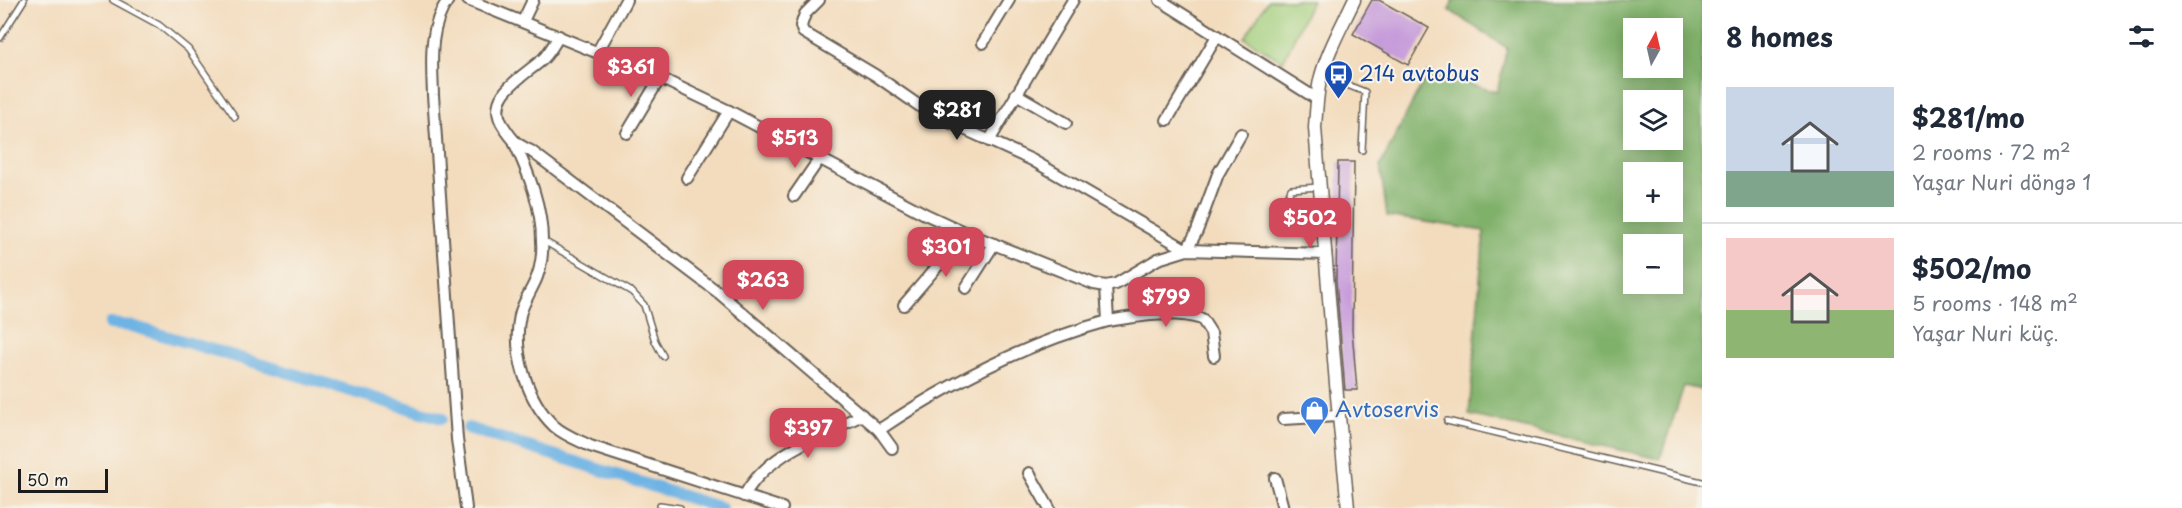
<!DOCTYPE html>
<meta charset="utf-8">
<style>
:root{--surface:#fff;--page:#f6f6f7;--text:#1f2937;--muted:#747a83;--line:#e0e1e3;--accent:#d1495b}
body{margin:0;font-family:"Playpen Sans",sans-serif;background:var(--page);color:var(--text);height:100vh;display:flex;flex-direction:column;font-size:22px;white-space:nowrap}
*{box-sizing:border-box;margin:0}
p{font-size:20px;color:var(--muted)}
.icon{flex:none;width:33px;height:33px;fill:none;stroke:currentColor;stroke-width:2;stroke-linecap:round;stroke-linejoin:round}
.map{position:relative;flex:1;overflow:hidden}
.details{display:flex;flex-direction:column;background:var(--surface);width:480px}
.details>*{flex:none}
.needle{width:39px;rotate:8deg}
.controls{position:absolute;left:1623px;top:18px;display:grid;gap:12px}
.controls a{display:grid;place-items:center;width:60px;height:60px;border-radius:0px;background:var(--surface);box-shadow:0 3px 15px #0003;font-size:30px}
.scale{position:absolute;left:18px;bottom:15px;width:90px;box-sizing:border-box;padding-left:6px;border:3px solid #1c1c1c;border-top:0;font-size:16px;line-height:21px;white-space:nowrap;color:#1c1c1c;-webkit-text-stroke:4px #f7f3e8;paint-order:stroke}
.price{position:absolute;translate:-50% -51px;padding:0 14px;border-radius:12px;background:var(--accent);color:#fff;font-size:20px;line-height:39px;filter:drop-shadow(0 2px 3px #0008)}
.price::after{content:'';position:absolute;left:50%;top:36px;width:18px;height:14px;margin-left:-9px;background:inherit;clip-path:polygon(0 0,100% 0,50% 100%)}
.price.current{background:#222;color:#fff}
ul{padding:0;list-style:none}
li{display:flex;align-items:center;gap:18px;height:150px;padding:0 24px}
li+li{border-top:2px solid var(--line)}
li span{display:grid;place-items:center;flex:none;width:168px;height:120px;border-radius:0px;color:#555}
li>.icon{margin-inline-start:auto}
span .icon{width:72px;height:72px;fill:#fffc;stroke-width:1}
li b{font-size:26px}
h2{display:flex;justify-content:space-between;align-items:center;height:72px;padding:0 24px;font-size:26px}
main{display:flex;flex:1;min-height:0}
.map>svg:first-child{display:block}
.green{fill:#a1ce7b;stroke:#5e754c;stroke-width:1.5}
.forest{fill:#80b16b;stroke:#4e6644;stroke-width:1.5;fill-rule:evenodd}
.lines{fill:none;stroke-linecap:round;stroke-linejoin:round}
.canal{stroke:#6db3e4;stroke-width:12}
.building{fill:#c69bda}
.service-casing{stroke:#675f54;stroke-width:8}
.minor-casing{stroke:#675f54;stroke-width:14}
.tertiary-casing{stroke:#675f54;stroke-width:15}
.service{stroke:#fff;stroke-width:5}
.minor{stroke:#fff;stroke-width:10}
.tertiary{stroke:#fff;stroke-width:12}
.labels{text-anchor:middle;stroke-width:4.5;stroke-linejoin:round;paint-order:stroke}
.transit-label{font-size:21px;fill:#164399;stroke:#f7f3e8;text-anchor:start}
.shop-label{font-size:21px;fill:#366cbe;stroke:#f7f3e8;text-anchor:start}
</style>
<main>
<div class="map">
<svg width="1702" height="508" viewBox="0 0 1702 508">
<rect width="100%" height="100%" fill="#f7f3e8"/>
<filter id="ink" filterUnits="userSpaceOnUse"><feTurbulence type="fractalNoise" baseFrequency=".0167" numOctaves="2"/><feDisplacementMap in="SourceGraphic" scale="12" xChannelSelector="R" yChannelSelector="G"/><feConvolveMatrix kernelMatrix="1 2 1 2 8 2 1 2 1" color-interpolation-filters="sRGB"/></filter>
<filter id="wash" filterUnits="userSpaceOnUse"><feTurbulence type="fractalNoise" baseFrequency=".008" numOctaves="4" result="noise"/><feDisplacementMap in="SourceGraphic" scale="24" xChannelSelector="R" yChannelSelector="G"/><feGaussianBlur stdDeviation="1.35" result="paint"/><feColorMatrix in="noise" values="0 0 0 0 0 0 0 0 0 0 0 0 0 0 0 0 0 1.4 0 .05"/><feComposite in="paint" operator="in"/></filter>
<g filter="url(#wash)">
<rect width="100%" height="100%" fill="#f3dcbd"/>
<polygon class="green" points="1268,0 1312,0 1283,62 1245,38"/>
<path class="forest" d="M 1453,0 L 1702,0 L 1702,390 L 1684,386 L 1660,459 L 1469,415 L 1484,231 L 1387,216 L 1380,166 L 1428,72 L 1497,92 L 1507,48 L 1449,10 ZM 1634,28 L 1672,28 L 1672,68 L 1634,68 ZM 1634,100 L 1672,100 L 1672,140 L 1634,140 ZM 1634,172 L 1672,172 L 1672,212 L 1634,212 ZM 1634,244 L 1672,244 L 1672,284 L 1634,284 Z"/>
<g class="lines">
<g class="canal">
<polyline points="110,324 132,326 442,418"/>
<polyline points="468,428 721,508"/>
</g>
</g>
<g id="blocks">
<g class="building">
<polygon points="1372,0 1379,0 1429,28 1408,65 1353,34"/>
<polygon points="1338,162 1354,162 1352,330 1357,390 1345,390 1336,281"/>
</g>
</g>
</g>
<g filter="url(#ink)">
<use href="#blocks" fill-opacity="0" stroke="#675f54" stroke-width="1.5"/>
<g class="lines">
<defs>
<g id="service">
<polyline points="113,0 159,25 188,49 235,117"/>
<polyline points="0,38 24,0"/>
<polyline points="1322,75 1365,92 1362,150"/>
<polyline points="1283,224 1289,194 1291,189 1319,187"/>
<polyline points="542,240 632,292 644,305 655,341 663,356"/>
<polyline points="1447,421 1702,482"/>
<polyline points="660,505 680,508"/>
</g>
<g id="minor">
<path d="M 448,0 C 428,28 432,62 433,95 L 457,439 L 466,508"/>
<polyline points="468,0 660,78 729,111 925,214 966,233 1094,284 1106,286 1116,284 1158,259 1187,250 1326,254"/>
<polyline points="819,0 805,14 801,26 803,32 875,75 931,114 1032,160 1187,250 1197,231 1218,174 1241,134"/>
<polyline points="1160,0 1317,99"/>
<polyline points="523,21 533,0"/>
<path d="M 559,36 C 554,44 550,52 543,59 C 523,77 483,96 504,127 C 513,141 516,144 531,151 L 719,293 L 879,430 C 949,383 1027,343 1108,321 L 1106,286"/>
<polyline points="983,43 1009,0"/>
<polyline points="598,51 626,0"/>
<polyline points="1016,94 1066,123"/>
<polyline points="1167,120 1217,36"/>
<polyline points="627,133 660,78"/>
<polyline points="989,141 1073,0"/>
<path d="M 515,144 C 529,174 542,207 542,241 C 543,252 541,267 537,277 C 532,290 523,302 520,315 C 512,352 527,400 554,426 C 564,435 578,440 590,446 L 782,508"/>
<polyline points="687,178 729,111"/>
<polyline points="794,196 820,158"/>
<polyline points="966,288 994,244"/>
<polyline points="904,305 966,233"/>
<path d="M 1108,321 C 1140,316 1171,310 1202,319 L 1211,333 L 1214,356"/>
<polyline points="1283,419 1338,416"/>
<polyline points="879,430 892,448"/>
<polyline points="1029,473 1049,508"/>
<polyline points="1275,478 1283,508"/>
<path d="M 744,496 C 766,454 822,435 862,415"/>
</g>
<path id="tertiary" d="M 1348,508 L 1337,396 L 1315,128 C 1316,112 1317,95 1320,80 C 1327,52 1342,26 1354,0"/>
</defs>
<use href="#service" class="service-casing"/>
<use href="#minor" class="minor-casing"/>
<use href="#tertiary" class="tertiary-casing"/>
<use href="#service" class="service"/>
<use href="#minor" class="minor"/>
<use href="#tertiary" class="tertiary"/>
</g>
</g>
<defs>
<symbol id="bus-pin" viewBox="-11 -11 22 30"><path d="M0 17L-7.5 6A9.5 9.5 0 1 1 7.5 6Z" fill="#1a4fb4" stroke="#f7f3e8"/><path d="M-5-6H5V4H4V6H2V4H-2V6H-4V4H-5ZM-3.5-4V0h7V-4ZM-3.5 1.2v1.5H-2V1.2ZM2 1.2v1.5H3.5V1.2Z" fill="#fff"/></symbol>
<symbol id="shop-pin" viewBox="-11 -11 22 30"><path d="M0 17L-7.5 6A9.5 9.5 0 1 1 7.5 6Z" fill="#3f7fe0" stroke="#f7f3e8"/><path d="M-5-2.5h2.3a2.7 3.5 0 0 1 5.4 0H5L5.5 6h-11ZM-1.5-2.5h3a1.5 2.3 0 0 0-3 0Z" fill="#fff"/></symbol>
</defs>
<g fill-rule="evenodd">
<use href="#bus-pin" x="1322" y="58" width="33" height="45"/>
<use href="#shop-pin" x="1298" y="394" width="33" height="45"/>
</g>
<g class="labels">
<g class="transit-label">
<text x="1359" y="81">214 avtobus</text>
</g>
<g class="shop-label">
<text x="1335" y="417">Avtoservis</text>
</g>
</g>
</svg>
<div class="controls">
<a><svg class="needle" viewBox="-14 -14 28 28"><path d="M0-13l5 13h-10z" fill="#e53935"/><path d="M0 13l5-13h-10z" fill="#747a83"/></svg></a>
<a><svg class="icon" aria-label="layers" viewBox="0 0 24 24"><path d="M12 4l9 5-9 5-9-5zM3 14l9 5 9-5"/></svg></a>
<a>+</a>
<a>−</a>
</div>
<div class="scale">50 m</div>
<b class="price" style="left:631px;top:98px">$361</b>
<b class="price current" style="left:957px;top:141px">$281</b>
<b class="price" style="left:795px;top:169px">$513</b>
<b class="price" style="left:1310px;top:249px">$502</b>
<b class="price" style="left:946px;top:278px">$301</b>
<b class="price" style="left:763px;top:311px">$263</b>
<b class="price" style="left:1166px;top:328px">$799</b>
<b class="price" style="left:808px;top:459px">$397</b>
</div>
<section class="details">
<h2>8 homes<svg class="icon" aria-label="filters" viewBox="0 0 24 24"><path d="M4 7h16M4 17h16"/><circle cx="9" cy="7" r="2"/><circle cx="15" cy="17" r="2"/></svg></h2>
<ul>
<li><span style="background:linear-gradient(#c9d6e8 70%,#7fa58c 0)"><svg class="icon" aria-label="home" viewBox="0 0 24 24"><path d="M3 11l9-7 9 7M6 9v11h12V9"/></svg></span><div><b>$281/mo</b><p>2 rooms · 72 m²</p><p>Yaşar Nuri döngə 1</p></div></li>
<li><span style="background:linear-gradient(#f6c9c9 60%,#8fb573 0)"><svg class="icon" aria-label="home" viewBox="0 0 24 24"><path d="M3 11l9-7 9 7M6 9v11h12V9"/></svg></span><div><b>$502/mo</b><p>5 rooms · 148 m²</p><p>Yaşar Nuri küç.</p></div></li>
</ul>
</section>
</main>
